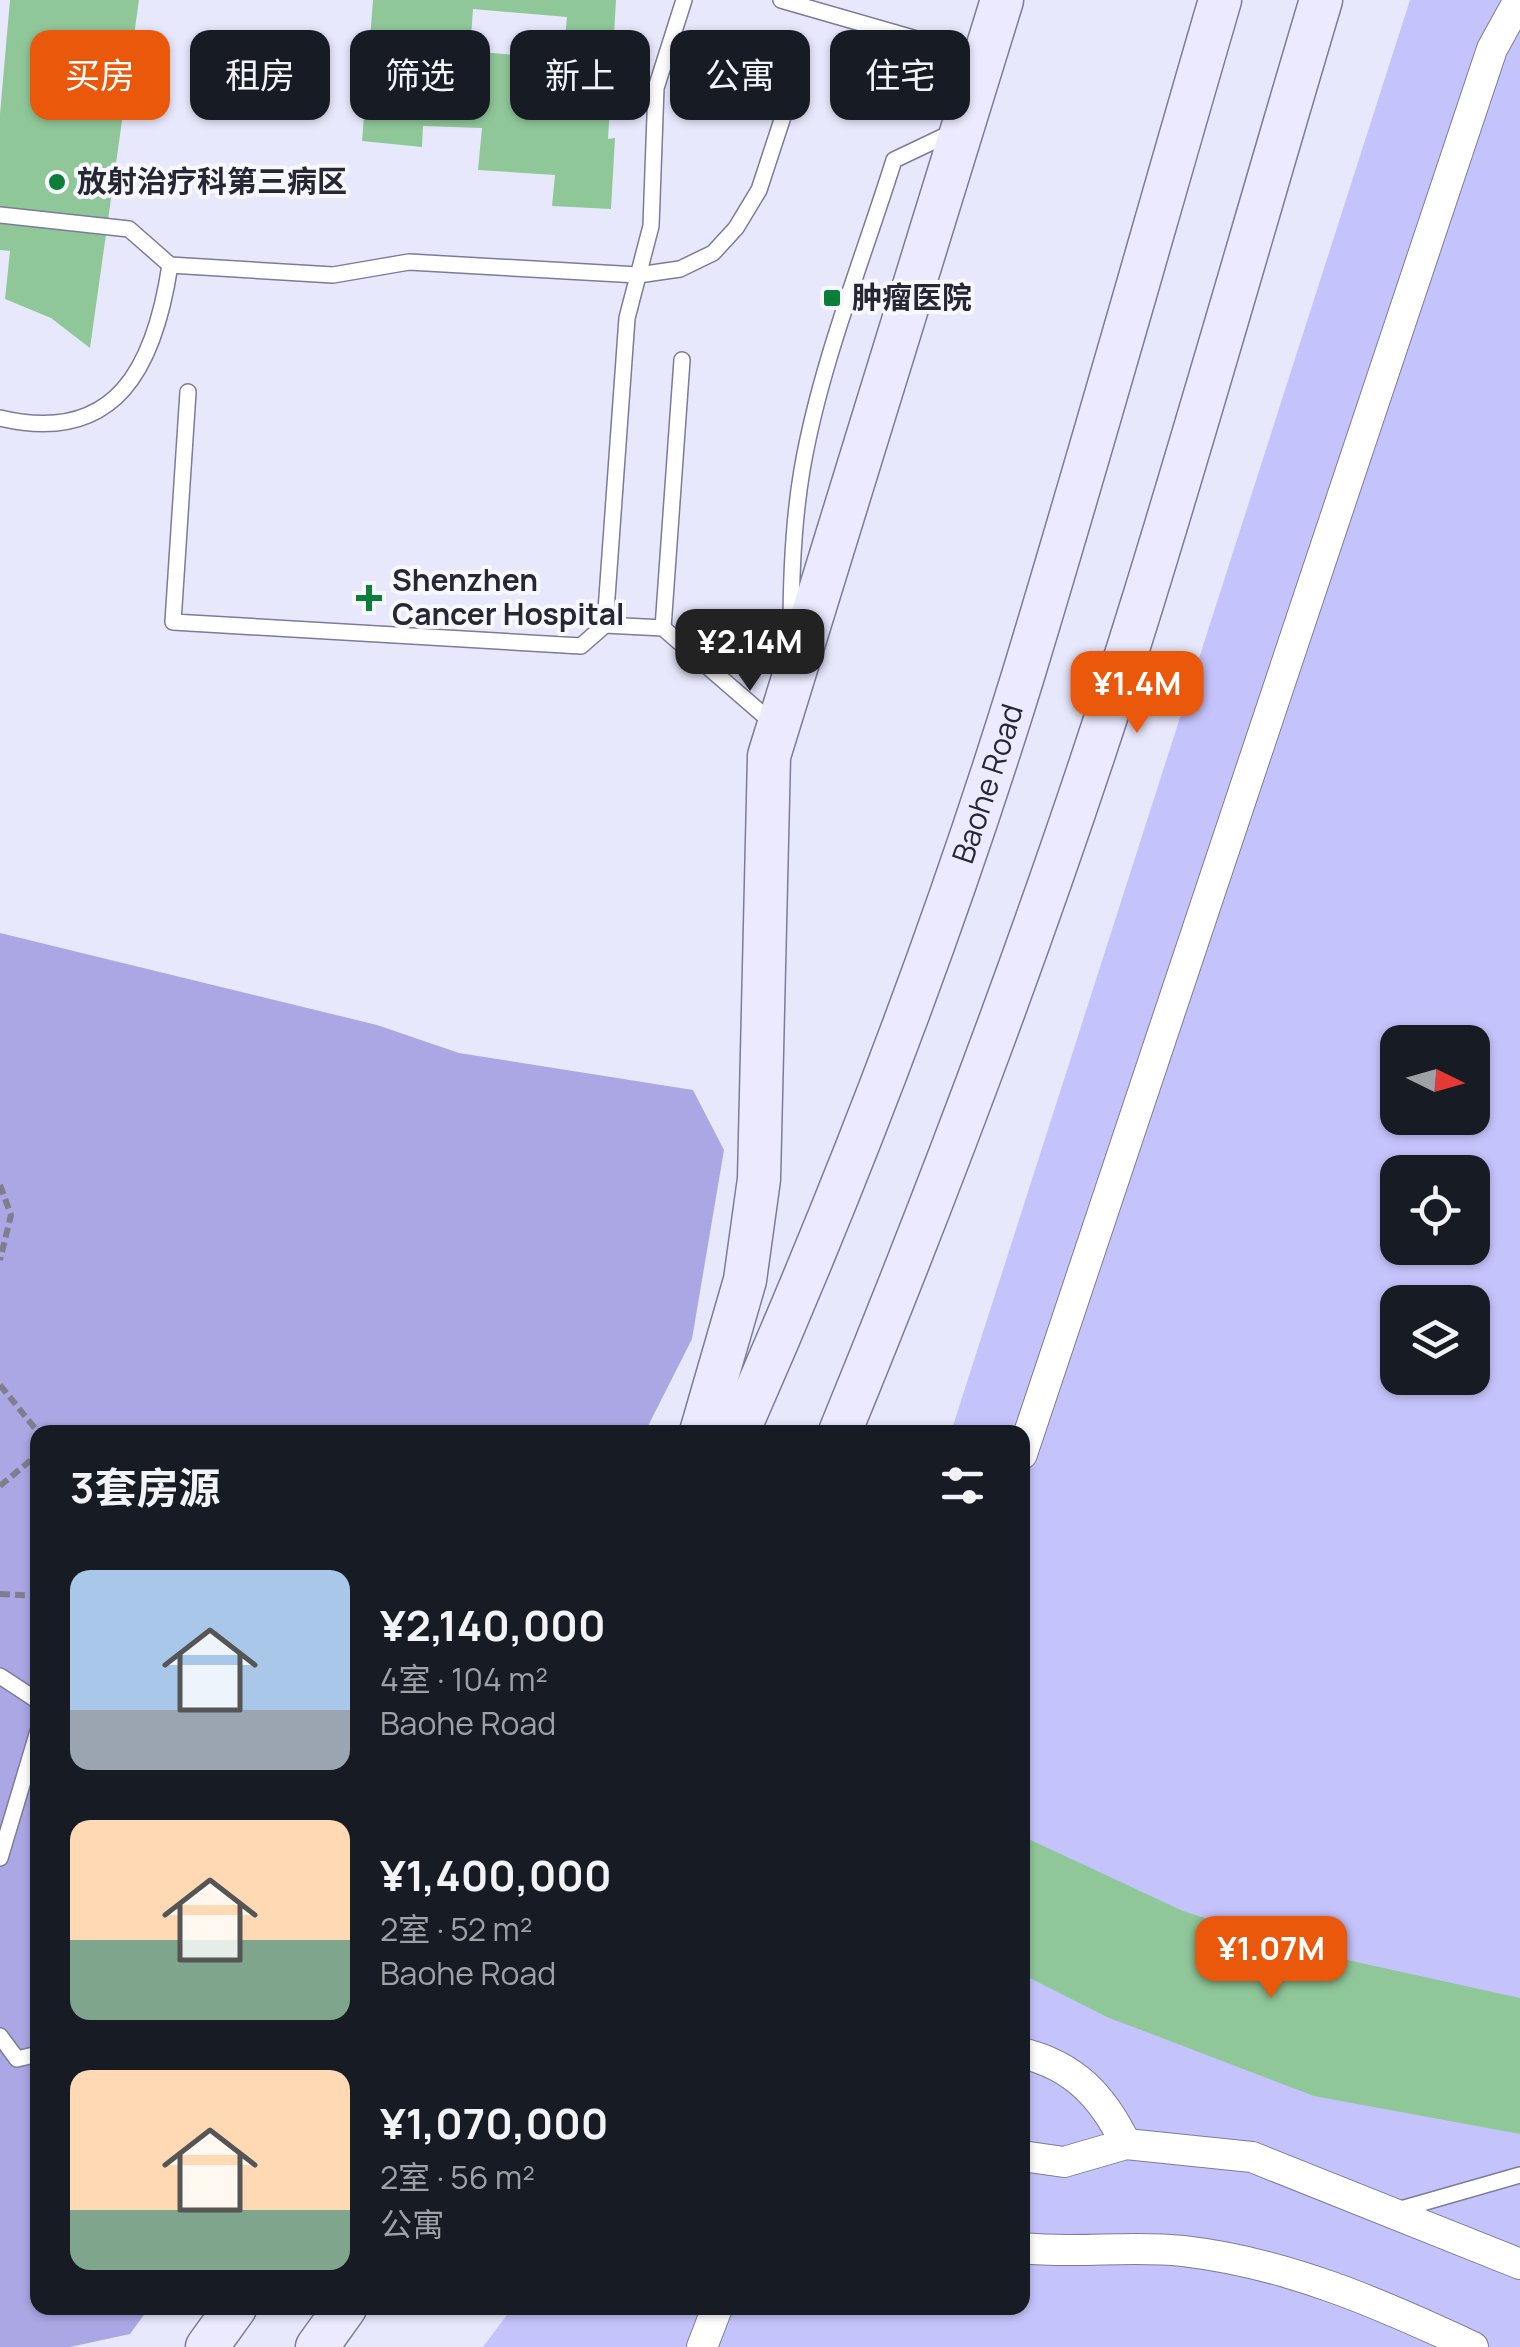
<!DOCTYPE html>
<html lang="zh">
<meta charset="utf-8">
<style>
:root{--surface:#171b24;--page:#20242c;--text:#f1f3f6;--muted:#9ea1a6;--accent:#ea580c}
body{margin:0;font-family:Manrope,"Noto Sans SC",sans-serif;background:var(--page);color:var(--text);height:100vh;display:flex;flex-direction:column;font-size:38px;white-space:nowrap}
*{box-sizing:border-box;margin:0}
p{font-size:32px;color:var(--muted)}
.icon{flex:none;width:55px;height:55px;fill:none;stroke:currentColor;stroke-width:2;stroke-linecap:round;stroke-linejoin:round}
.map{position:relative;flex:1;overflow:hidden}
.details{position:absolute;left:30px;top:1425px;width:1000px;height:890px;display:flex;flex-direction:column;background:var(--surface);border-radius:20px;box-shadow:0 2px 8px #0004}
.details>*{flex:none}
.guide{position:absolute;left:30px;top:30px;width:1000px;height:90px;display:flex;gap:20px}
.needle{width:65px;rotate:95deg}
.tools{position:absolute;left:1380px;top:1025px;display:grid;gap:20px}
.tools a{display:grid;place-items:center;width:110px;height:110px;border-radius:20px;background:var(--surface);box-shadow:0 2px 8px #0004;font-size:50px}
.price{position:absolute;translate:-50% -85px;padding:0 22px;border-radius:20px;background:var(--accent);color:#fff;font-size:32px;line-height:65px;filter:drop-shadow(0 2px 5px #0008)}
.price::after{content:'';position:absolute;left:50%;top:60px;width:30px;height:22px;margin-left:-15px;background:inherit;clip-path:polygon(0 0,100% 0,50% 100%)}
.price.on{background:#222;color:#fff}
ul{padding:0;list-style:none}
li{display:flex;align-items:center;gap:30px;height:250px;padding:0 40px}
li span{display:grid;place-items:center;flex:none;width:280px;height:200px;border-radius:20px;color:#555}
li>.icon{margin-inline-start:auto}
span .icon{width:120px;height:120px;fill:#fffc;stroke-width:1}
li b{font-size:42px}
h2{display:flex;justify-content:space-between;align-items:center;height:120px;padding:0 40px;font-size:42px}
.pill{padding:0 35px;border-radius:20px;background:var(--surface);box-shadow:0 2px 8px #0004;font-size:35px;line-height:90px}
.pill.on{background:var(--accent);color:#fff}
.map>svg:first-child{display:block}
.green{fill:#c5c3fb;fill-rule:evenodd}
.forest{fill:#aaa7e4}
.building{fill:#90c799;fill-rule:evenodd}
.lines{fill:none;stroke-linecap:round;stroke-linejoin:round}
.lane-casing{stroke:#7c7b99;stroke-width:18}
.street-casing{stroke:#7c7b99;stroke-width:32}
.secondary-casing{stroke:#7c7b99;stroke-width:45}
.path{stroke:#7e7e8e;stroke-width:6;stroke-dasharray:10 5;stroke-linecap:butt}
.lane{stroke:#fff;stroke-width:15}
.street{stroke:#fff;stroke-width:30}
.secondary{stroke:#ebeafe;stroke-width:42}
.poi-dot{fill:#0b7f37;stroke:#f7f7fe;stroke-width:4}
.labels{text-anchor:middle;stroke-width:8;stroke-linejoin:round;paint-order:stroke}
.poi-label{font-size:30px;font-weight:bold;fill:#272633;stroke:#f7f7fe;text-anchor:start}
.street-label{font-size:30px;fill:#272633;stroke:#f7f7fe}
</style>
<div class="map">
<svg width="1520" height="2347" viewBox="0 0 1520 2347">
<rect width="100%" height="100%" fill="#e8e8fd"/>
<path class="green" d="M 1410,0 L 1520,0 L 1520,2347 L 483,2347 L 512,2308 L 1022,2308 L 1022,1432 L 951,1432 ZM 1398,1042 L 1472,1042 L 1472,1118 L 1398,1118 ZM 1398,1172 L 1472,1172 L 1472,1248 L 1398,1248 ZM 1398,1302 L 1472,1302 L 1472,1378 L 1398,1378 Z"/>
<polygon class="forest" points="0,933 377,1025 459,1053 693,1090 724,1150 692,1339 645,1432 38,1432 38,2308 149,2308 130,2334 70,2347 0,2347"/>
<g class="building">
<polygon points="10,0 139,0 90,348 51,318 5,299 10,251 0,250 0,114"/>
<path d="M 373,0 L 616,0 L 608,139 L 615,138 L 611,209 L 552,206 L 555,175 L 478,170 L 482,128 L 423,126 L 422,147 L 362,141 ZM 473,9 L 567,17 L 563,59 L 470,51 Z"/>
<polygon points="1022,1836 1183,1911 1311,1952 1520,1998 1520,2134 1314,2096 1107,2017 1022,1974"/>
</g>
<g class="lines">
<defs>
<g id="lane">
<polyline points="781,0 979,57"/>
<polyline points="0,215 129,229 170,265 333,275 409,262 638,275 680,269 713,253 736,228 759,190 799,68"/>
<polyline points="188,392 173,622 581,646 605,625 627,318 651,226 656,88 684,0"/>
<path d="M 0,418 C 118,446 155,364 170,265"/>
<polyline points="605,625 663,628 775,725"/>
<polyline points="663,628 682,360"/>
<path d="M 791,631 C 791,577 793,523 802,470 C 820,365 862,262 894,160 L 955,131"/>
<polyline points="0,1676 38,1701"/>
<polyline points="0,1858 38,1731"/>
<polyline points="0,2036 17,2059 38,2054"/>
<polyline points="1394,2211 1520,2175"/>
</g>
<g id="street">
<polyline points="1022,1454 1492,49 1519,0"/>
<path d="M 1022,2053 C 1075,2066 1103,2097 1126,2144"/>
<polyline points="1022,2156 1064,2162 1126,2144 1252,2157 1520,2264"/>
<path d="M 1022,2248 C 1076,2254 1130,2245 1183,2251 C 1287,2263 1379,2303 1473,2347"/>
<polyline points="702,2347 717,2308"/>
</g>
<g id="secondary">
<polyline points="701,1432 745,1280 759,1179 769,756 1002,0"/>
<path id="s1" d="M 738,1432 C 846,1187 943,935 1022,679 C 1091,453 1154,226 1220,0"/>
<path d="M 840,1432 C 951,1161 1055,885 1142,604 C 1204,404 1261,201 1321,0"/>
<polyline points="207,2347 235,2308"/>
<polyline points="317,2347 345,2308"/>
</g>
</defs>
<use href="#lane" class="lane-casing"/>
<use href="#street" class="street-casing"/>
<use href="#secondary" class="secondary-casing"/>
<g class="path">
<polyline points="0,1185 11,1215 0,1260"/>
<polyline points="0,1385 38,1432"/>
<polyline points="0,1486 38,1454"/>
<polyline points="0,1594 38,1596"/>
</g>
<use href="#lane" class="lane"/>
<use href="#street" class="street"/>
<use href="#secondary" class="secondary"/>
</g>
<g class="poi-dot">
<circle cx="57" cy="182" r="10"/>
<rect x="822" y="288" width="20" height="20" rx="5"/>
<path d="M364 583h10v10h10v10h-10v10h-10v-10h-10v-10h10z"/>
</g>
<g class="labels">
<g class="poi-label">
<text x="77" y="192">放射治疗科第三病区</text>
<text x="852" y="308">肿瘤医院</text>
<text x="392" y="591">Shenzhen<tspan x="392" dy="34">Cancer Hospital</tspan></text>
</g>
<g class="street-label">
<text dy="10" stroke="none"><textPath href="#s1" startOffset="695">Baohe Road</textPath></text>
</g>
</g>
</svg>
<div class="tools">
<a><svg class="needle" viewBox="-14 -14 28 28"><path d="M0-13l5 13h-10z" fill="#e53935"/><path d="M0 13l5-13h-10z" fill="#9ea1a6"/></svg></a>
<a><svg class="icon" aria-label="locate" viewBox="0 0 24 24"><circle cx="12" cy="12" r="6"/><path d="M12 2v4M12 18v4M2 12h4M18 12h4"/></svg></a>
<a><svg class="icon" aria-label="layers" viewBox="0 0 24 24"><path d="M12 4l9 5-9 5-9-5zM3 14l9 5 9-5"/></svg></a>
</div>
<b class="price on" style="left:750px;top:694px">¥2.14M</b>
<b class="price" style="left:1137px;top:736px">¥1.4M</b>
<b class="price" style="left:1271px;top:2001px">¥1.07M</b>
<div class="guide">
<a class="pill on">买房</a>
<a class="pill">租房</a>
<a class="pill">筛选</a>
<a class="pill">新上</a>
<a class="pill">公寓</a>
<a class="pill">住宅</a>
</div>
<section class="details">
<h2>3套房源<svg class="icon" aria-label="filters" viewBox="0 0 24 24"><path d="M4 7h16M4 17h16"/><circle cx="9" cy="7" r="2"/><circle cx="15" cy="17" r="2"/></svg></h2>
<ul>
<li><span style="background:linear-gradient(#a9c7e8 70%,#9aa5b1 0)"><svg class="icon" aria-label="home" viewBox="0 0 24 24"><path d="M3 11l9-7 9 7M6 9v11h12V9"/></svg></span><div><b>¥2,140,000</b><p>4室 · 104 m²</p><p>Baohe Road</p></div></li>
<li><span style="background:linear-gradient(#ffd9b3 60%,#7fa58c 0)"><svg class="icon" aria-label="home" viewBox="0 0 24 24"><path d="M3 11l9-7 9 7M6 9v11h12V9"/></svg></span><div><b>¥1,400,000</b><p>2室 · 52 m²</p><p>Baohe Road</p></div></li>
<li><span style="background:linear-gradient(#ffd9b3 70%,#7fa58c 0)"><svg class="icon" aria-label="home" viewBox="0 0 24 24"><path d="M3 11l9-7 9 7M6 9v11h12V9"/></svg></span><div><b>¥1,070,000</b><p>2室 · 56 m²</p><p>公寓</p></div></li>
</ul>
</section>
</div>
